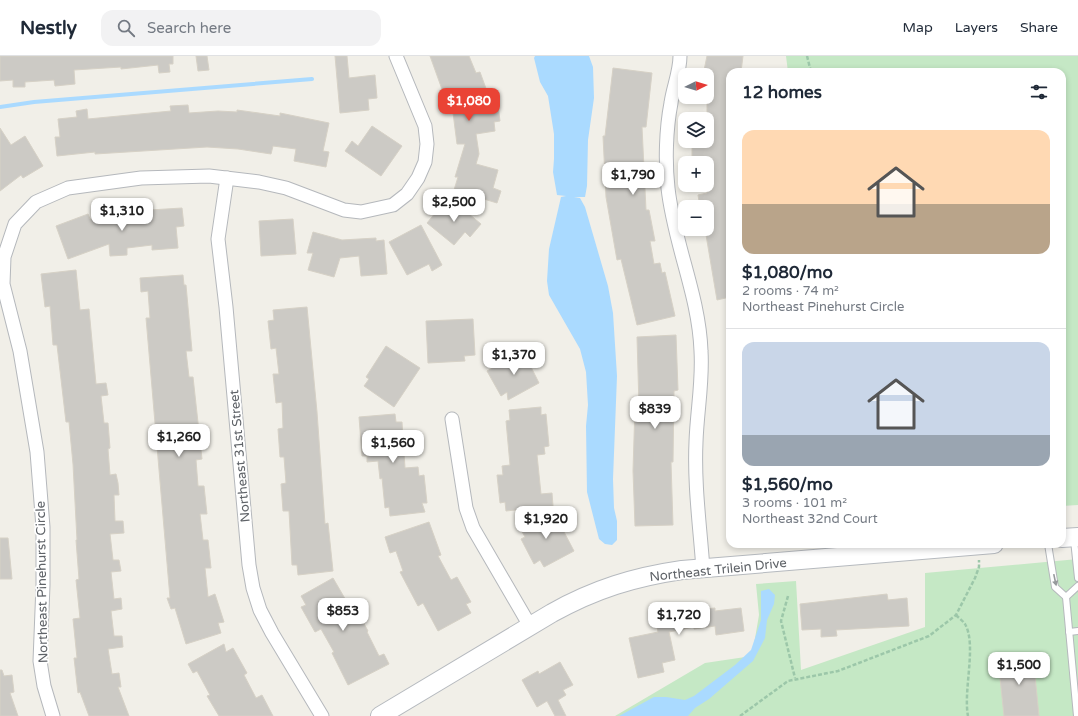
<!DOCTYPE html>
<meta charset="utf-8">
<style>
:root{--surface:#fff;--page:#f2f2f3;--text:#1f2937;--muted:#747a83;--line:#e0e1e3;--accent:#ea4335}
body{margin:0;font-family:"Varela Round",sans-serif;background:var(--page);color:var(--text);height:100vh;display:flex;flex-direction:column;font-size:15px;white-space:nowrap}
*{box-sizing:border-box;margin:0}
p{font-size:13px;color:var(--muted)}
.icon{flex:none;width:22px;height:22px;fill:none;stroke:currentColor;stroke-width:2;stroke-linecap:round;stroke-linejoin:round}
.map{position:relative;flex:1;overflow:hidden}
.side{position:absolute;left:726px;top:12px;width:340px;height:480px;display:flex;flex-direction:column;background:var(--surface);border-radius:12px;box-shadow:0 2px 6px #0003}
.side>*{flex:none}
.needle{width:26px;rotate:85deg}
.fabs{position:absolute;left:678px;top:12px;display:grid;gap:8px}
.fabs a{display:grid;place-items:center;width:36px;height:36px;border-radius:8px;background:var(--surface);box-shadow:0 2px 6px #0003;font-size:20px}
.price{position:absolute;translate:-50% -34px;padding:0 9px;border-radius:8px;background:#fff;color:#222;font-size:13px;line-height:26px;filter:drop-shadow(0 1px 2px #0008)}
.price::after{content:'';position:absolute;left:50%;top:24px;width:12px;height:9px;margin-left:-6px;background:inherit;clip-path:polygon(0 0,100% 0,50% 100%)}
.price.active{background:var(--accent);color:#fff}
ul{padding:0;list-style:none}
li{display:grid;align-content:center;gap:8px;height:212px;padding:0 16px}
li+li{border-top:1px solid var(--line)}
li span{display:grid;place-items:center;height:124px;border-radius:12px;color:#555}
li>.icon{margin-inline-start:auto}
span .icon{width:72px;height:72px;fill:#fffc;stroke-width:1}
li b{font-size:17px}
h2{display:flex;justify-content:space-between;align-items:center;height:48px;padding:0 16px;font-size:17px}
header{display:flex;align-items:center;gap:24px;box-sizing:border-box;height:56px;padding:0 20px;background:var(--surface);border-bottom:1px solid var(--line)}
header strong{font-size:19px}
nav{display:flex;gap:22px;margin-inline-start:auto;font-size:14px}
.search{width:280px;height:36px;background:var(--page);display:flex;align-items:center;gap:10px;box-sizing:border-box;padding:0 14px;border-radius:12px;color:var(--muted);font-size:15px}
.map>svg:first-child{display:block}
.green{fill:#c5e8c5}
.water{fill:#aadaff}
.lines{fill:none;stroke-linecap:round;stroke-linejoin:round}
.stream{stroke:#aadaff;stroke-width:4}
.building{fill:#cccac5;stroke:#d6d1c6}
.lane-casing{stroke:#b5b8bc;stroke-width:8}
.street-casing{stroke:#b5b8bc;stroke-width:15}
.secondary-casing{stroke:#b6babf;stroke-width:20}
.path{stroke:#9cc7a9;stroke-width:2.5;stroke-dasharray:4 2;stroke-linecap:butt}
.lane{stroke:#fff;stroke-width:6}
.street{stroke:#fff;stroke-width:13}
.secondary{stroke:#fff;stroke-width:18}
.oneway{fill:#979a9d}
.labels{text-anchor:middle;stroke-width:3.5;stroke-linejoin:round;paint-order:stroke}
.street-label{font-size:13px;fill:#5f6368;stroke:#fff}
</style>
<header>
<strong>Nestly</strong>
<div class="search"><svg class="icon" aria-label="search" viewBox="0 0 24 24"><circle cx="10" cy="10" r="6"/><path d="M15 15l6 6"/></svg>Search here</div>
<nav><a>Map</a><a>Layers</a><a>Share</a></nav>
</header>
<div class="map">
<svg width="1078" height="660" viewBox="0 0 1078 660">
<rect width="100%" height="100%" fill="#f1efe8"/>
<g class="green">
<polygon points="786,0 1078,0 1078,449 1062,450 1062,16 788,16"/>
<polygon points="1078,503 1078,660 615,660 705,607 752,600 759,559 756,528 796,525 801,614 925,571 925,517"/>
</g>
<g class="water">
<polygon points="535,0 589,0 593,11 594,42 588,84 587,130 585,141 574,141 580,142 585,151 608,230 613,257 617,320 613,423 614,452 617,465 617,484 612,489 605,488 599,483 587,436 586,370 588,349 586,316 580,293 549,239 547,225 549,193 561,141 566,140 557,139 553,116 554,103 554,78 548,40 540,26 534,2"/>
<polygon points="769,533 775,539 774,548 767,564 765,582 753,605 709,643 695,652 688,660 619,660 654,641 666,641 685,644 694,640 735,609 751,594 761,564 761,535"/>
</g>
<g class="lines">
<polyline class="stream" points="0,51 34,46 312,23"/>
</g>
<g class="building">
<polygon points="0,0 173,0 173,8 169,8 170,16 159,17 158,9 121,13 121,11 74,14 75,28 55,30 54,24 25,26 25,31 13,31 13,24 0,25"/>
<polygon points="196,0 207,0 209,14 198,15"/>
<polygon points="335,0 347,0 349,22 375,19 377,42 368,43 369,54 340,57"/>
<polygon points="430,0 469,0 476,17 480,16 492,49 498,49 500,65 494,66 495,75 476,78 479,98 476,108 498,114 493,132 501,135 497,147 454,134 458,121 455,121 465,88 457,88 452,49 448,50"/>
<polygon points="707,0 743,0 741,16 730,16 730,241 717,244 705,173 707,173 707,151 700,151 698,139 707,137 707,107 692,106 692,85 707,85 707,19 703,19"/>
<polygon points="613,12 652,17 646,71 642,71 646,154 649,154 655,185 650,185 654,208 660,207 662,217 665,216 675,260 637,269 621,203 617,204 606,141 603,80 605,80"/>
<polygon points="188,49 189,57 218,55 237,56 237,54 280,60 280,57 329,67 323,95 329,96 326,111 294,105 296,93 273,90 271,98 238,93 207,91 95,98 95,96 57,100 55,81 60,81 58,63 77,61 76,55 87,53 88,63 171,55 170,50"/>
<polygon points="372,70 402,90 381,120 345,95 352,85 358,90"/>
<polygon points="0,72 11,89 25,80 43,110 23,122 21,119 0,135"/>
<polygon points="451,143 481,168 470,181 465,176 454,189 427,167 441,150 448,155"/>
<polygon points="182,152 184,170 176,171 178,192 152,194 152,189 127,192 127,199 110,200 109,188 68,203 56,170 88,158 90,163 118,160 118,156"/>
<polygon points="293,163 296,198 261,200 259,165"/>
<polygon points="421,169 442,209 432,215 429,208 407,219 389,186"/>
<polygon points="313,176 342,184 376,182 376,185 384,184 387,218 361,220 359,200 340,202 334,221 308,214 313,197 307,197"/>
<polygon points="76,214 80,254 89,253 96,328 106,327 108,339 101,340 104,367 108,367 110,392 108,393 110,419 116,418 118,427 119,439 114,439 115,465 123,465 124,477 110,478 113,504 119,504 121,515 111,516 114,543 121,542 122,553 111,555 114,580 122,580 123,591 108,593 112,618 119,617 121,631 118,631 129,660 89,660 80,636 78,637 74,602 77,602 73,563 80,562 76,524 79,523 76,484 77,484 73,408 69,366 66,366 57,289 53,289 50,250 45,251 41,218"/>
<polygon points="183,219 184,229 186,229 192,295 186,295 189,321 193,321 202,403 196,404 198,430 204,430 207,458 200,458 203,484 208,484 211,512 205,512 208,541 215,538 224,566 218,567 221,577 186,588 175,552 171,553 167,542 170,542 146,262 150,262 148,235 141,236 140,222"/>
<polygon points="307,251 317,356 325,468 328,467 333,515 298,519 297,509 292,509 289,455 283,455 281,428 286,427 284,401 280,401 278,373 283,372 282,346 276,347 273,318 279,318 276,292 271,293 268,265 274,264 273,254"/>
<polygon points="473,263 475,299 464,300 465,305 428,307 426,265"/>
<polygon points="676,279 678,334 674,335 673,406 671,406 673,469 635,470 633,415 635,350 639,350 637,281"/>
<polygon points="386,290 420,312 394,351 364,330 369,323 366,321"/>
<polygon points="523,295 539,327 508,344 507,336 501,340 487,315"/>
<polygon points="541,351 541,359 546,358 549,390 544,391 545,398 537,399 541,438 552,437 553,450 506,455 505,446 500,447 497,419 503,419 502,410 510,409 506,365 510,364 509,354"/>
<polygon points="395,358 396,366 402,366 405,412 418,411 419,420 424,419 427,447 422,447 425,456 390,460 389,451 385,452 382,422 380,423 378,405 367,406 367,400 362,400 359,361"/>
<polygon points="553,455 574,495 544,511 540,504 534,508 521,483 525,481 520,472"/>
<polygon points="429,466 441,499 438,500 451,524 457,521 471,546 466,548 471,557 438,575 423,547 418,550 400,516 403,515 396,495 390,497 385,481"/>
<polygon points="0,482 8,482 12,523 0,523"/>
<polygon points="333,522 351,553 355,551 368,575 367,576 379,600 384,598 389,608 348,629 332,597 334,596 321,573 315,576 301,551 306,549 301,540"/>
<polygon points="887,538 888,544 907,542 909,570 836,574 837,580 821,581 821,573 802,574 800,548"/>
<polygon points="715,552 715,555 741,552 744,575 716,579 715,570 694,573 694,571 669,576 675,604 662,607 664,616 638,622 629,582 658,576 655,560 672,556"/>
<polygon points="224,588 226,596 233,592 247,617 244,619 256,642 262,639 273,660 219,660 207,640 210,639 197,615 193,617 188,608"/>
<polygon points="1033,599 1039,660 1004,660 998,603"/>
<polygon points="560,606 573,629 563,634 566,639 558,644 566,660 555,660 547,645 537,651 522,624 538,615 539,618"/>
<polygon points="0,614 2,614 4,620 12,619 14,636 10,637 18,660 0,660"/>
</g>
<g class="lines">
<defs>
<g id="lane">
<polyline points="1074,484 1078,522"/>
<polyline points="1048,488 1055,531 1066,541 1078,530"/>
<polyline points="1066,541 1077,660"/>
<polyline points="1069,576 1078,575"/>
</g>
<g id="street">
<path d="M 680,0 C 680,16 673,32 671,47 C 666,73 665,106 668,132 C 674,188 699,239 701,295 C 703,326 697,355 696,386 C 694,428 700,471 703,513"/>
<polyline points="227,122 218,183 226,251 249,509 253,532 260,554 272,577 322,660"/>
<polyline points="452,363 466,452 473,472 530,570"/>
<polyline points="53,660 44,630 40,605 43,529 43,471 37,396 20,295 3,228 4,201 15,168 36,146 68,132 141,122 209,120 259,126 286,132 344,154 361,156 393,149 407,138 418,122 425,106 427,88 425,70 396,0"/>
</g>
<g id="secondary">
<polyline points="1062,482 1078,481"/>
<path d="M 380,660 L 552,557 C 595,533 634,521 682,514 L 994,488"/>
</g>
</defs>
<use href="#lane" class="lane-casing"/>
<use href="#street" class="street-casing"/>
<use href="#secondary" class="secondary-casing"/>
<g class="path">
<polyline points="807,0 811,16"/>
<polyline points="788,540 781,565 795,622"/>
<path d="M 956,559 C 959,562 963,565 965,568 C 977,589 963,634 968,660"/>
<polyline points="740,660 788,625 838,615 929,580 956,559 975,522 979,511 979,504"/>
</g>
<use href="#lane" class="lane"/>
<use href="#street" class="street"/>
<use href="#secondary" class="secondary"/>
</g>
<defs><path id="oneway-solid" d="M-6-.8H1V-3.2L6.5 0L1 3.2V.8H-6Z"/></defs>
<use class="oneway" href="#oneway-solid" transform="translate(1055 524) rotate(78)"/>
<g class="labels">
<g class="street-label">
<text transform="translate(239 400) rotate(-95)" y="5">Northeast 31st Street</text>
<text transform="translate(718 513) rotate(-6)" y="5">Northeast Trilein Drive</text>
<text transform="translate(41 526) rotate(-91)" y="5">Northeast Pinehurst Circle</text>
</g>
</g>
</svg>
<div class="fabs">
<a><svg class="needle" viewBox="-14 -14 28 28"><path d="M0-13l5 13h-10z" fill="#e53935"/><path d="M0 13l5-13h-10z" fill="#747a83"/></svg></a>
<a><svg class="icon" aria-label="layers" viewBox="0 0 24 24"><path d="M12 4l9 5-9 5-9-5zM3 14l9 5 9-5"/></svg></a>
<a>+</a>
<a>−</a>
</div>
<b class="price active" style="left:469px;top:66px">$1,080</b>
<b class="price" style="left:633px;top:140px">$1,790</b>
<b class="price" style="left:454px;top:167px">$2,500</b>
<b class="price" style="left:122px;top:176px">$1,310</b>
<b class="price" style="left:514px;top:320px">$1,370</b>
<b class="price" style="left:655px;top:374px">$839</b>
<b class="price" style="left:179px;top:402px">$1,260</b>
<b class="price" style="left:393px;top:408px">$1,560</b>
<b class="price" style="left:546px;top:484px">$1,920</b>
<b class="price" style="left:343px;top:576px">$853</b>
<b class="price" style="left:679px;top:580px">$1,720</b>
<b class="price" style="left:1019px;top:630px">$1,500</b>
<section class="side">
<h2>12 homes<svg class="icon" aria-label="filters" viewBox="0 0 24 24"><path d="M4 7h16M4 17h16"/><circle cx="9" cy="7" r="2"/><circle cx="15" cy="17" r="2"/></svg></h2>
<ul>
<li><span style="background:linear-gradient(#ffd9b3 60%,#b9a48a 0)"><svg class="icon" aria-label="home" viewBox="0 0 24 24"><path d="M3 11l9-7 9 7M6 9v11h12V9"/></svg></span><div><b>$1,080/mo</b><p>2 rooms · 74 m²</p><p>Northeast Pinehurst Circle</p></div></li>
<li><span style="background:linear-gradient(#c9d6e8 75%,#9aa5b1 0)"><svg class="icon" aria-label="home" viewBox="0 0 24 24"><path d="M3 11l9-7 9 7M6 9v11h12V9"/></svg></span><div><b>$1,560/mo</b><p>3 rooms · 101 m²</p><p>Northeast 32nd Court</p></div></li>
</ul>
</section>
</div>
